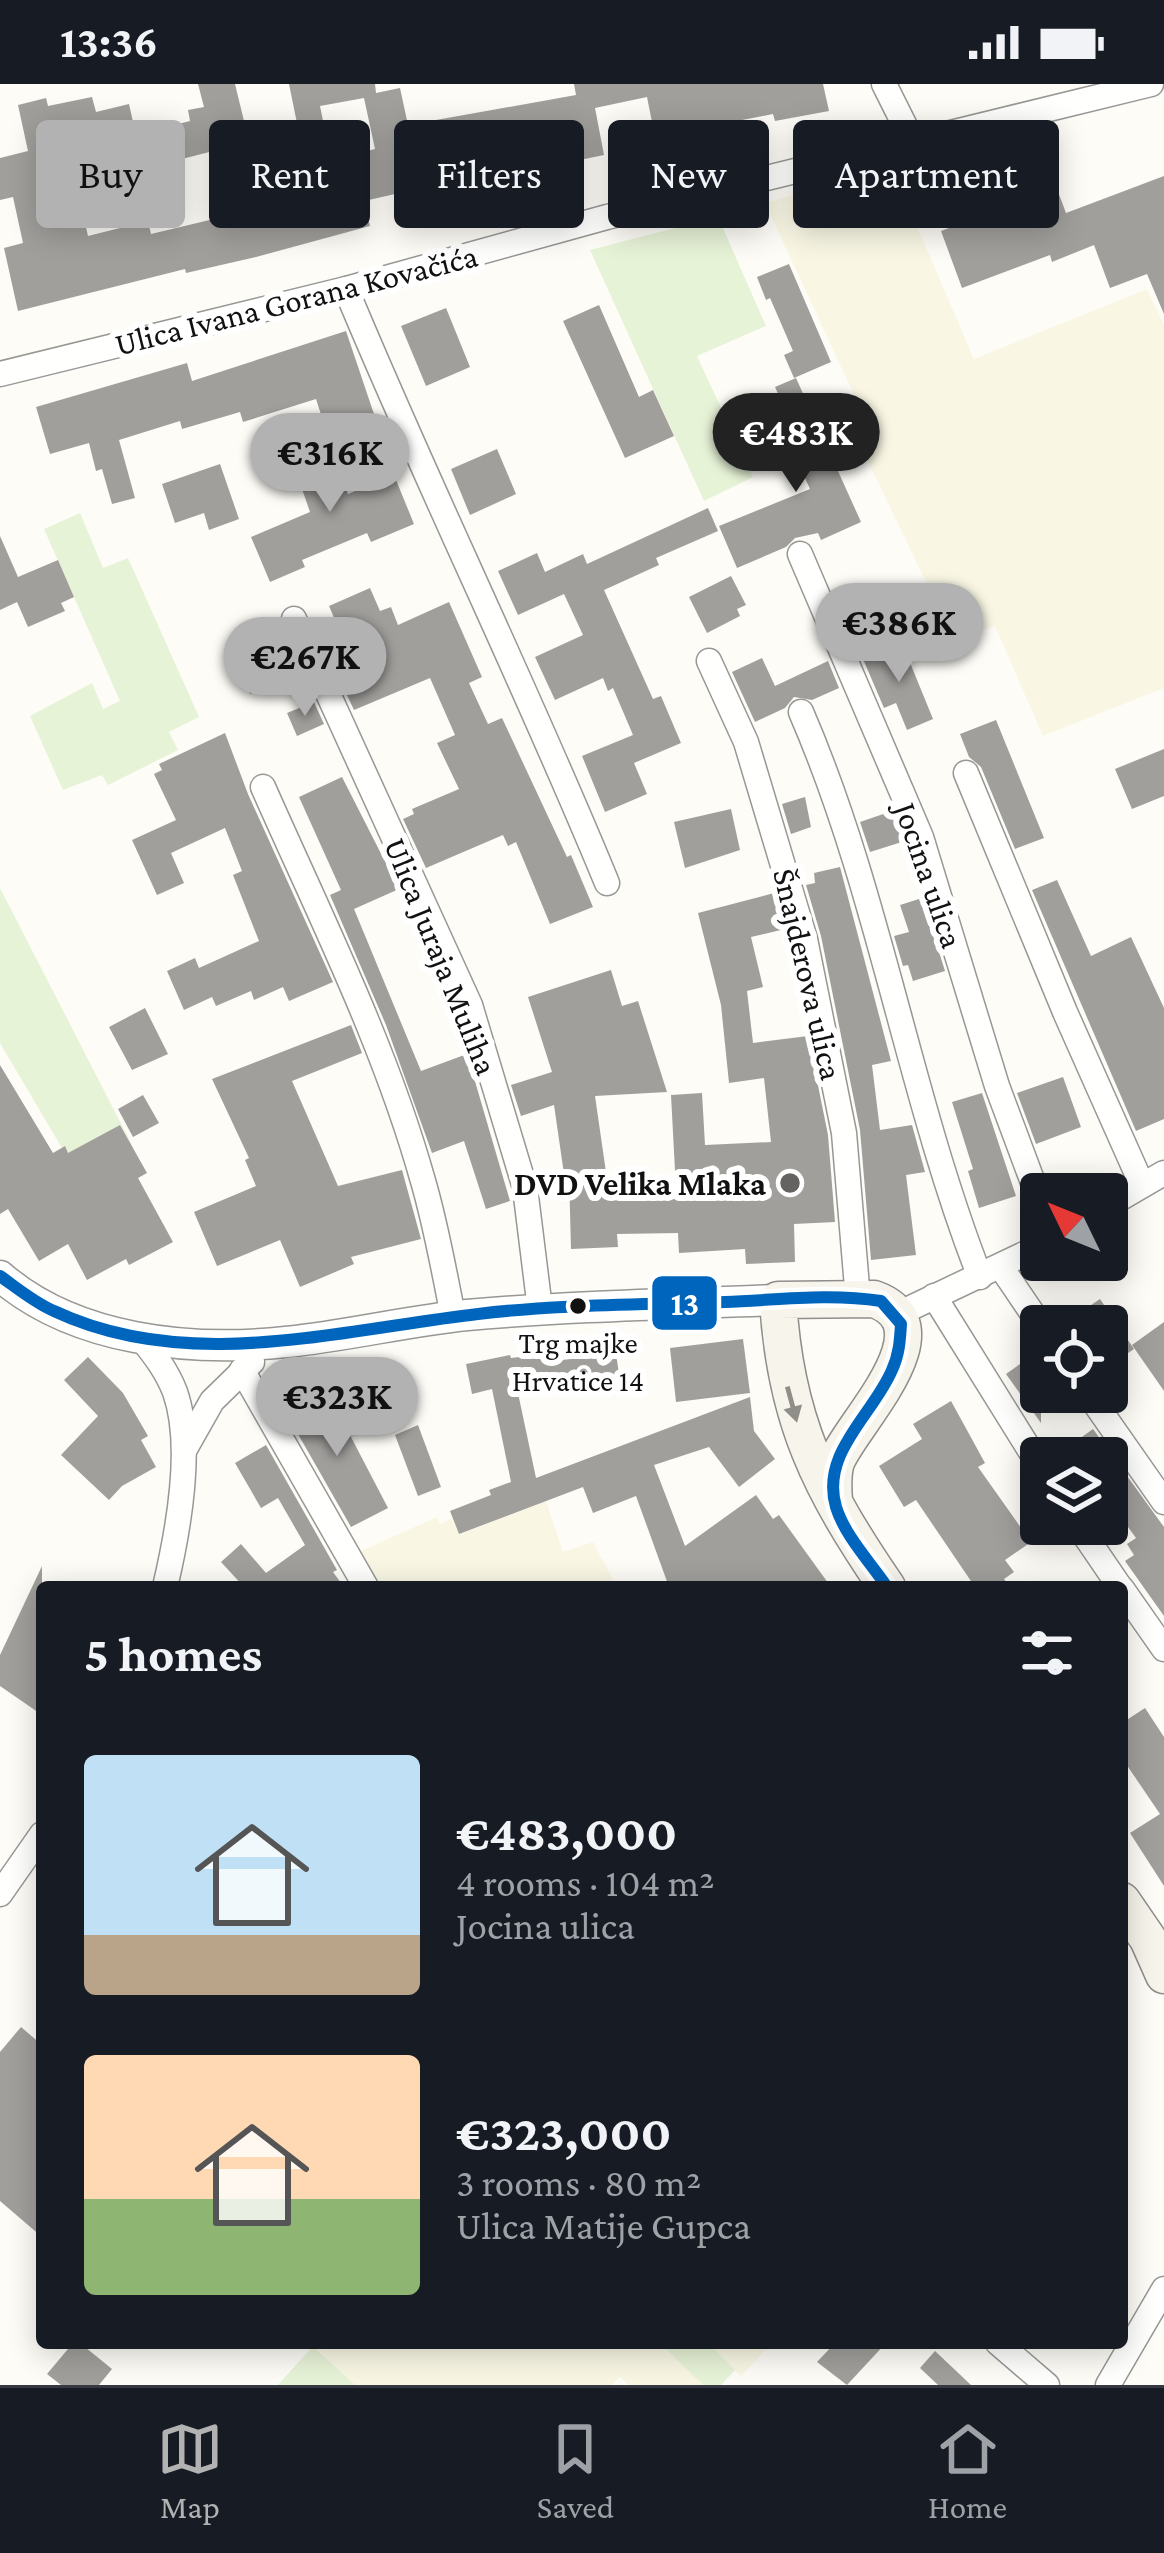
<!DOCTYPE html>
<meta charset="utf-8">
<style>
:root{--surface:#171b24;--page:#20242c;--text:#f1f3f6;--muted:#9ea1a6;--line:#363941;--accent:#b2b2b3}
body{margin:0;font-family:"Crimson Pro",serif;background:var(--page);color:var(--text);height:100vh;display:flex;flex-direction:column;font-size:45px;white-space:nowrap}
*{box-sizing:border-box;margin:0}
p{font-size:39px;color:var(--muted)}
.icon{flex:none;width:66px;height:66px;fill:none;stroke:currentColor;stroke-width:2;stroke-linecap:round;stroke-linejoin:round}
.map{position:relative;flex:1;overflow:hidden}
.side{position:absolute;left:36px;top:1497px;width:1092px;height:768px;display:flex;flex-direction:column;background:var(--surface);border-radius:12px;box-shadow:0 6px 30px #0003}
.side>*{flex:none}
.guide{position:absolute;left:36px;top:36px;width:1092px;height:108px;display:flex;gap:24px}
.needle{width:78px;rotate:313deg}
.fabs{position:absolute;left:1020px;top:1089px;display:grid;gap:24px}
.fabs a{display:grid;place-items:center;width:108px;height:108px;border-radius:12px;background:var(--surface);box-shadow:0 6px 30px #0003;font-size:60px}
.price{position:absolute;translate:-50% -102px;padding:0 27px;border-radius:42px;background:var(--accent);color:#111;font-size:39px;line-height:78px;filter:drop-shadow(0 3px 6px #0008)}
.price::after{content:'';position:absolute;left:50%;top:72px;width:36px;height:27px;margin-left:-18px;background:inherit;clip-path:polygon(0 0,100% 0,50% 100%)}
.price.current{background:#222;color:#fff}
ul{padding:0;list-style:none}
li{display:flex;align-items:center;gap:36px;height:300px;padding:0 48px}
li span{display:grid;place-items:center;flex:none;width:336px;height:240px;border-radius:12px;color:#555}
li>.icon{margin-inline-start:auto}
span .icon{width:144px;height:144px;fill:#fffc;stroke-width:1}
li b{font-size:51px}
h2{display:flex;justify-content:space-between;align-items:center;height:144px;padding:0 48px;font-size:51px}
.tag{padding:0 42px;border-radius:12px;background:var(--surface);box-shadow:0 6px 30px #0003;font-size:42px;line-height:108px}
.tag.current{background:var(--accent);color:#111}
.status{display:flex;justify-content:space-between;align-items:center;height:84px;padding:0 60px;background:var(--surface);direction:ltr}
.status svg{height:33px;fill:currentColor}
.tabs{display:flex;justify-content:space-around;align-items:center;height:168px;border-top:3px solid var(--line);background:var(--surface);font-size:33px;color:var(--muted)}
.tabs a{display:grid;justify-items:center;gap:6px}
.tabs .current{color:var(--accent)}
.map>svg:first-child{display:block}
.farmland{fill:#f9f7e4}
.green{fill:#e7f3d7}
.building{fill:#a19f9c;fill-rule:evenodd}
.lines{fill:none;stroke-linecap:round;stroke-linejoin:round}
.minor-casing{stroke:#979795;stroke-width:27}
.tertiary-casing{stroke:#979795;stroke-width:33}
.secondary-casing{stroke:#8e8d8b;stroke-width:39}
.minor{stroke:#fffffe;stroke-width:24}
.tertiary{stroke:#fffffe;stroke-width:30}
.secondary{stroke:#f6f4eb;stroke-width:36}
.bus-1-casing{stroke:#fff;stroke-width:21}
.bus-1{stroke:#0065bd;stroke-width:12}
.oneway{fill:#8f8e89}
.poi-dot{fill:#646362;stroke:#fff;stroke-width:4.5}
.bus-dot{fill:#111;stroke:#fff;stroke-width:4.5}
.labels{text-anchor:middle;stroke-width:12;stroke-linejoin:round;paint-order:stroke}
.bus-label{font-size:30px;fill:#111;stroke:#fff}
.street-label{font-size:33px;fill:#111;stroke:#fff}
.poi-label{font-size:33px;font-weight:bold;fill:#111;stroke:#fff;text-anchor:end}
.line-badge{stroke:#fff;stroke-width:4.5}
.badge-label{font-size:33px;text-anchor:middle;font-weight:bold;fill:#fff}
</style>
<div class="status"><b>13:36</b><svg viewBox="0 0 49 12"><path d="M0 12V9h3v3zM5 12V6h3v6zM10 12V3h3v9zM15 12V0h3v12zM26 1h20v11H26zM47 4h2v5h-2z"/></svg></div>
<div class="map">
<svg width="1164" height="2301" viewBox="0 0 1164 2301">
<rect width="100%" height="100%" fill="#fdfcf7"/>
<g class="farmland">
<polygon points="892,84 974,275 1147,205 1164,241 1164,604 1043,652 995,542 954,556 847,334 861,326 765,119"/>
<polygon points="546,1417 563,1468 593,1458 617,1503 375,1503 354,1470 437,1433 440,1440 452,1434 459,1450"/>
<polygon points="311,2259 659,2259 703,2301 629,2301 620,2293 612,2301 355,2301"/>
<polygon points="708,2259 772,2259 741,2292"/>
</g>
<g class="green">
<polygon points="718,133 766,242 697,272 753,393 704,417 590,166"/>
<polygon points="80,429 103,484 128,474 199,633 169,648 178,666 108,701 102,691 63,706 30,632 92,599 103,625 120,617 44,445"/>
<polygon points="0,804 132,1061 106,1075 95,1055 68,1069 62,1064 0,959"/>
<polygon points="660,2259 708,2259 735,2286 721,2301 703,2301"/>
<polygon points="313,2262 355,2301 278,2301"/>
</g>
<g class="building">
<path d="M 198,0 L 235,0 L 244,37 L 224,41 L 229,63 L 178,76 L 180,87 L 147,96 L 145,89 L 77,103 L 88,152 L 148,137 L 151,150 L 239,129 L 237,123 L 310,103 L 289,0 L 375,0 L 376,9 L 400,4 L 408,41 L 576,11 L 574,0 L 823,0 L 829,27 L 775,37 L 773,30 L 655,53 L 647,13 L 595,24 L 604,71 L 536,85 L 539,97 L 489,109 L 483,83 L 421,97 L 422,104 L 364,117 L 370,142 L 256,173 L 186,189 L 185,185 L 18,227 L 4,164 L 23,159 L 13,113 L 0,116 L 0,74 L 28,67 L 18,21 L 46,14 L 48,22 L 92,13 L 96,28 L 129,20 L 136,51 L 190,37 L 188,26 L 204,23 ZM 364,14 L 375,65 L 331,76 L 320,22 Z"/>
<polygon points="1051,89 1066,129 1164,92 1164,230 1147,190 1110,204 1094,161 1052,178 1050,171 962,204 941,147 1018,118 1012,104"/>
<polygon points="789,180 831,278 794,294 784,271 793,267 770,214 766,216 757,193"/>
<polygon points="599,221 639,313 653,306 674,352 625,374 563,237"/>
<polygon points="446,224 470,283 426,302 401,242"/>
<polygon points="346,247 377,339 329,355 316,315 243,338 240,328 182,345 180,337 119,356 135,414 112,420 102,385 96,387 89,359 50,370 36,323 187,279 192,297"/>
<polygon points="796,294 861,438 821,456 818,449 795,454 786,463 737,484 719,442 810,405 799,381 808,377 775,303"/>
<polygon points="330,359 348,410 394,391 414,440 371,458 367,449 302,476 305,483 270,498 251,453 310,428 291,373"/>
<polygon points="497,365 516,410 470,431 451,385"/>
<polygon points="220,380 239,435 209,446 204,429 175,439 162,400"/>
<polygon points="708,424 718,447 656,474 659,481 604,506 653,615 661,612 681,659 634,679 647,710 605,728 582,672 633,651 613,604 608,607 603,594 555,616 535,573 583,551 564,510 518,531 498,487 537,469 545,488 583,470 587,480"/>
<polygon points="0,452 18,493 58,476 74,513 61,519 65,527 28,543 17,518 0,526"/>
<polygon points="731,492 746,521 737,525 740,532 707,549 689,513"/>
<polygon points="370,504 380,527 391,523 398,541 449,518 482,593 469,599 488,640 502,634 567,773 571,771 593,823 550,840 516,758 508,762 503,751 426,784 403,735 414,730 412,725 459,705 437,659 455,651 430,594 354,626 344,605 352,601 330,549 339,545 329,522"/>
<polygon points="275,549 293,592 250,610 232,567"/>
<polygon points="902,559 933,635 907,646 896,619 884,624 863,575"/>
<polygon points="762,574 775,602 828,577 839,604 812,616 794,613 785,624 755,638 732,588"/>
<polygon points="314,618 324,640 297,652 287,629"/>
<polygon points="996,636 1044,754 1015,765 981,683 969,673 960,650"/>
<polygon points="225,649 248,710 333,898 289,917 283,903 254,916 251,907 216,922 212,913 184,926 167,887 195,874 199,884 259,857 233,791 242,787 225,744 171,769 184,799 157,811 132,756 176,736 154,690 162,686 159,680"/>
<polygon points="1164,665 1164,712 1132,725 1115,685"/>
<polygon points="342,693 399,805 354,825 421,987 467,970 510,1117 486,1125 464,1057 432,1069 386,941 330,811 341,806 299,713"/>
<polygon points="805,713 811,743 791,750 782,720"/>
<polygon points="731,725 740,766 685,784 674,738"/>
<polygon points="892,727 905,757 870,768 860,738"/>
<polygon points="840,783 891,977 872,981 880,1046 912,1041 925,1088 906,1091 916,1171 871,1176 860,1046 821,852 806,801 815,799 814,789"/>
<polygon points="1057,796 1091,872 1131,853 1164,924 1164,1035 1136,1047 1032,806"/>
<polygon points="774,809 785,845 751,853 763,903 747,907 753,959 808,952 828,1051 835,1138 794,1140 795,1178 746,1180 745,1165 679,1169 678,1149 617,1150 618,1163 571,1165 569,1090 564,1090 554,1021 521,1032 511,1001 552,988 528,913 611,886 622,922 638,917 667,1008 595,1012 609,1109 676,1106 671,1011 702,1009 705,1061 771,1058 764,994 729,999 721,921 698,829"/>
<polygon points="922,814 945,887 913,897 908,881 903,882 894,852 909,848 900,821"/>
<polygon points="145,924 168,970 132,986 109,943"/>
<polygon points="351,941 362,969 292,997 338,1102 402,1086 421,1155 351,1173 354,1180 300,1203 280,1156 217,1182 194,1128 256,1102 245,1076 249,1074 212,995"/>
<polygon points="0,981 53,1069 65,1062 68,1069 120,1041 147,1089 138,1094 173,1158 129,1181 126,1175 87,1196 68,1160 39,1177 8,1125 0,1130"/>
<polygon points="1063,993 1081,1043 1036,1060 1017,1009"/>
<polygon points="982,1009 1016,1112 979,1124 968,1087 973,1085 952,1018"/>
<polygon points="143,1011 159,1039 133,1053 118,1025"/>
<polygon points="1100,1215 1134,1265 1107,1283 1107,1242 1060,1242"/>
<polygon points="1164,1238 1164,1307 1132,1261"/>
<polygon points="743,1255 750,1309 676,1318 670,1264"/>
<polygon points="1041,1265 1041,1339 1006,1290"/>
<polygon points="561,1268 562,1276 616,1270 620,1296 518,1309 536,1394 750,1313 754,1347 775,1375 739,1403 709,1363 654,1381 685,1462 756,1411 773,1435 779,1431 831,1503 669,1503 636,1412 593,1429 583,1403 459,1450 450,1427 491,1411 489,1406 511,1398 492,1305 472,1310 466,1280 510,1271 511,1274"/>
<polygon points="88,1273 123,1309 148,1352 141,1356 156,1383 122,1402 109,1416 61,1371 98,1332 64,1296"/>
<polygon points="327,1307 388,1424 351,1443 286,1329"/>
<polygon points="951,1317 985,1379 978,1383 1031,1458 1005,1476 1014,1488 1004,1495 1010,1503 975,1503 916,1416 904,1423 879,1382 922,1355 913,1340"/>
<polygon points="418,1341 441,1403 418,1412 395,1351"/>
<polygon points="1093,1345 1164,1443 1164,1532 1125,1477 1134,1471 1127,1460 1136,1454 1107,1414 1107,1374 1054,1373"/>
<polygon points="266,1361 337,1486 333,1488 344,1503 244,1503 221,1478 241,1460 266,1489 305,1461 278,1414 261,1424 235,1379"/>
<polygon points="42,1482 42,1631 0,1602 0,1571"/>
<polygon points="1145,1624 1164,1653 1164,1802 1130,1749 1160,1730 1122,1674 1122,1639"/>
<polygon points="21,1943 42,1961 42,2153 0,2117 0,1968"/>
<polygon points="73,2259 80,2259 112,2285 99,2301 61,2301 47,2290"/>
<polygon points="835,2259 886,2259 847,2301 817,2278"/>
<polygon points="935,2267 971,2301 938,2301 920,2284"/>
</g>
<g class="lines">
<defs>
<g id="minor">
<polyline points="884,0 913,58"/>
<path d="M 346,205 C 429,405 525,599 607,799"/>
<polyline points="0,290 346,205 607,133 1151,0"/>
<polyline points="800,470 921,753 997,1002 1041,1120"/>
<polyline points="294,535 470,921 525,1104 540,1225"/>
<polyline points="709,577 746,658 805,855 844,1049 858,1215"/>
<path d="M 801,628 C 880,810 908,1009 980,1193"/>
<polyline points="966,689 1065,928 1142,1101"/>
<path d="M 263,703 C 320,832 385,961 423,1097 C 436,1141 444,1187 453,1232"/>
<polyline points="1107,1122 1164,1089"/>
<polyline points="1001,1183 1041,1242"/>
<polyline points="934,1212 1041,1384"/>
<polyline points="896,1231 1041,1162"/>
<path d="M 140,1253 C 154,1270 167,1287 175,1308 C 194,1362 178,1448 165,1503"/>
<polyline points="242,1286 366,1503"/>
<polyline points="1087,1308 1164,1418"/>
<polyline points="186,1363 212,1317 252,1278"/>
<polyline points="1077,1440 1120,1503"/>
<polyline points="1122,1505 1164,1565"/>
<polyline points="0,1810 42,1750"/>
<polyline points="998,2259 1047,2301"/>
<polyline points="1108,2301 1164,2205"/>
</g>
<path id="tertiary" d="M 0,1192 C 75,1257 190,1268 286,1258 C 347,1252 407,1237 467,1231 C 571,1222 674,1220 778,1216"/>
<g id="secondary">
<path d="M 834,1417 C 833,1404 832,1391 836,1378 C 850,1341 952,1243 874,1215 L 778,1216 C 785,1336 820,1405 887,1503"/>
<polyline points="1122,1817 1148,1855 1164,1891"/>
</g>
</defs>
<use href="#minor" class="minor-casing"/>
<use href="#tertiary" class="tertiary-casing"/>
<use href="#secondary" class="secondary-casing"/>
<use href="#minor" class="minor"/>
<use href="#tertiary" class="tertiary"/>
<use href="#secondary" class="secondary"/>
<defs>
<path id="bus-1" d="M 0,1192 C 17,1204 35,1219 54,1227 C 188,1290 338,1246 478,1230 C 560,1220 643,1221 725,1218 C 778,1216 829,1209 881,1217 L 901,1240 C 900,1257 899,1271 892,1286 C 873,1331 820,1369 836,1423 C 845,1452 870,1478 887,1503"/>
</defs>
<use href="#bus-1" class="bus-1-casing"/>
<use href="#bus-1" class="bus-1"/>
</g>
<defs><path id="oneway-solid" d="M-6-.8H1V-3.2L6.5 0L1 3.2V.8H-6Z" transform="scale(3)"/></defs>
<use class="oneway" href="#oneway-solid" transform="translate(792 1320) rotate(75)"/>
<circle class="poi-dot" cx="790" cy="1099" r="12"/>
<circle class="bus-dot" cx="578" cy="1222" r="10"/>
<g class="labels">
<g class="bus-label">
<text x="578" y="1269">Trg majke<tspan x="578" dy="38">Hrvatice 14</tspan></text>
</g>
<g class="street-label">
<text transform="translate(296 215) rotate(-14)" y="12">Ulica Ivana Gorana Kovačića</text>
<text transform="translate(930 791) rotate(71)" y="12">Jocina ulica</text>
<text transform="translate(442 872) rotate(68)" y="12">Ulica Juraja Muliha</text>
<text transform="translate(809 890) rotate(77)" y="12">Šnajderova ulica</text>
</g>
<g class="poi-label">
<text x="766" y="1111">DVD Velika Mlaka</text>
</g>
</g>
<rect class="line-badge" x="650" y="1190" width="69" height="58" rx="12" fill="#0065bd"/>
<g class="badge-label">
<text x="685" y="1231">13</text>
</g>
</svg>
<div class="fabs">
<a><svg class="needle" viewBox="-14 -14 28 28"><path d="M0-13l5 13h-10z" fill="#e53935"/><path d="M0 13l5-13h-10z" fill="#9ea1a6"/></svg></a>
<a><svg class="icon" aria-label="locate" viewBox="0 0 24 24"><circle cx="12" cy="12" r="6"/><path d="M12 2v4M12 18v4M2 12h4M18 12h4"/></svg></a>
<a><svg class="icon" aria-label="layers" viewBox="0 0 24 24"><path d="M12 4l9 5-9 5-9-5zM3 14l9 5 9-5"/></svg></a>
</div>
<b class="price current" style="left:796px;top:411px">€483K</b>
<b class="price" style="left:330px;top:431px">€316K</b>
<b class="price" style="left:899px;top:601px">€386K</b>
<b class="price" style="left:305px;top:635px">€267K</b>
<b class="price" style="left:337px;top:1375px">€323K</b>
<div class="guide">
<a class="tag current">Buy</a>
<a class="tag">Rent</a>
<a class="tag">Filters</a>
<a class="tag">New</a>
<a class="tag">Apartment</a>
</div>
<section class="side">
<h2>5 homes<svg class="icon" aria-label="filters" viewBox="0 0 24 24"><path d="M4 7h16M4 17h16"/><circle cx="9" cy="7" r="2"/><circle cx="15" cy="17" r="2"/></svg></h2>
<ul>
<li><span style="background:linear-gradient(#bfe0f5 75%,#b9a48a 0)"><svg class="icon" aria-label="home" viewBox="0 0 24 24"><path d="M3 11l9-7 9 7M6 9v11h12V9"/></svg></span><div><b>€483,000</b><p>4 rooms · 104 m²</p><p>Jocina ulica</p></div></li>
<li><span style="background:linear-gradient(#ffd9b3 60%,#8fb573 0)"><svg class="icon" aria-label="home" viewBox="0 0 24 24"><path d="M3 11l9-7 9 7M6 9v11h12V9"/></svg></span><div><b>€323,000</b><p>3 rooms · 80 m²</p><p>Ulica Matije Gupca</p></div></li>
</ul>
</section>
</div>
<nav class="tabs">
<a class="current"><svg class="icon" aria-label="map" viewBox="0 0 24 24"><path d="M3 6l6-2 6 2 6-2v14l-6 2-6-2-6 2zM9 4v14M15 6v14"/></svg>Map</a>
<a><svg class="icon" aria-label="saved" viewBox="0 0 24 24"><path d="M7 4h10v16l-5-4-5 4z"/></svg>Saved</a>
<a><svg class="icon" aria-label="home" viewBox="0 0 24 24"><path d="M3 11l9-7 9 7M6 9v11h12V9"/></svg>Home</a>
</nav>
